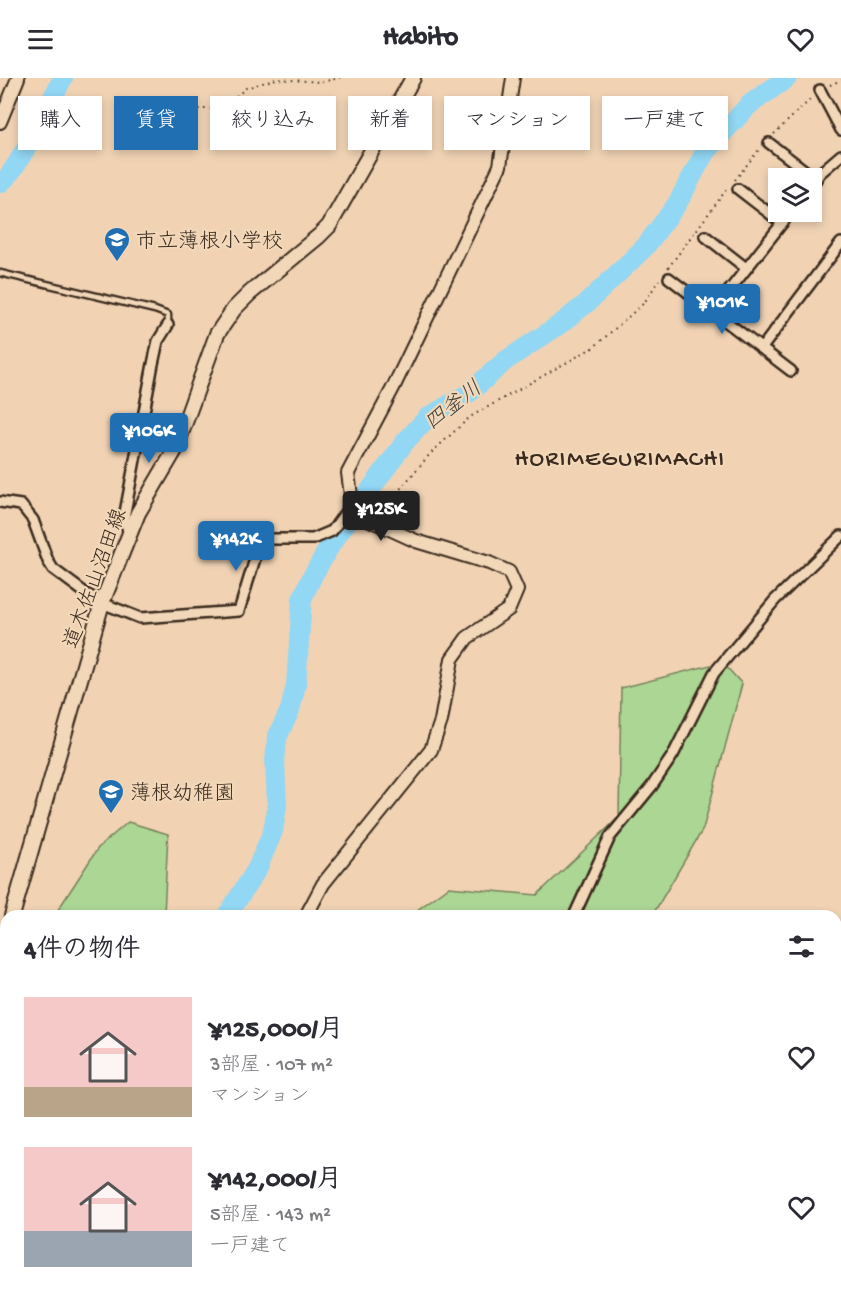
<!DOCTYPE html>
<html lang="ja">
<meta charset="utf-8">
<style>
:root{--surface:#fff;--page:#f7f7f7;--text:#2b2b33;--muted:#7c7c81;--accent:#1f6fb2}
body{margin:0;font-family:"Gochi Hand","Klee One",sans-serif;background:var(--page);color:var(--text);height:100vh;display:flex;flex-direction:column;font-size:22px;white-space:nowrap}
*{box-sizing:border-box;margin:0}
p{font-size:20px;color:var(--muted)}
.icon{flex:none;width:33px;height:33px;fill:none;stroke:currentColor;stroke-width:2;stroke-linecap:round;stroke-linejoin:round}
.map{position:relative;flex:1;overflow:hidden}
.sheet{position:absolute;left:0px;top:832px;width:842px;height:386px;display:flex;flex-direction:column;background:var(--surface);border-radius:18px 18px 0 0;box-shadow:0 3px 9px #0003}
.sheet>*{flex:none}
.guide{position:absolute;left:18px;top:18px;width:806px;height:54px;display:flex;gap:12px}
.controls{position:absolute;left:768px;top:90px;display:grid;gap:12px}
.controls a{display:grid;place-items:center;width:54px;height:54px;border-radius:0px;background:var(--surface);box-shadow:0 3px 9px #0003;font-size:30px}
.price{position:absolute;translate:-50% -51px;padding:0 14px;border-radius:6px;background:var(--accent);color:#fff;font-size:20px;line-height:39px;filter:drop-shadow(0 2px 3px #0008)}
.price::after{content:'';position:absolute;left:50%;top:36px;width:18px;height:14px;margin-left:-9px;background:inherit;clip-path:polygon(0 0,100% 0,50% 100%)}
.price.current{background:#222;color:#fff}
ul{padding:0;list-style:none}
li{display:flex;align-items:center;gap:18px;height:150px;padding:0 24px}
li span{display:grid;place-items:center;flex:none;width:168px;height:120px;border-radius:0px;color:#555}
li>.icon{margin-inline-start:auto}
span .icon{width:72px;height:72px;fill:#fffc;stroke-width:1}
li b{font-size:26px}
h2{display:flex;justify-content:space-between;align-items:center;height:72px;padding:0 24px;font-size:26px}
.pill{padding:0 21px;border-radius:0px;background:var(--surface);box-shadow:0 3px 9px #0003;font-size:21px;line-height:54px}
.pill.current{background:var(--accent);color:#fff}
header{display:flex;justify-content:space-between;align-items:center;height:78px;padding:0 24px;background:var(--surface);font-size:27px;font-weight:800}
.map>svg:first-child{display:block}
.green{fill:#acd694;stroke:#748059;stroke-width:1.5}
.lines{fill:none;stroke-linecap:round;stroke-linejoin:round}
.river{stroke:#92d7f4;stroke-width:20}
.service-casing{stroke:#3b2a1e;stroke-width:9}
.minor-casing{stroke:#3b2a1e;stroke-width:14}
.tertiary-casing{stroke:#3b2a1e;stroke-width:16}
.secondary-casing{stroke:#3b2a1e;stroke-width:18}
.path{stroke:#3b2a1e;stroke-width:2;stroke-dasharray:1.5 4.5;stroke-linecap:butt}
.service{stroke:#f2d8b9;stroke-width:4.5}
.minor{stroke:#f2d8b9;stroke-width:9}
.tertiary{stroke:#f2d8b9;stroke-width:12}
.secondary{stroke:#f2d8b9;stroke-width:14}
.labels{text-anchor:middle;stroke-width:4.5;stroke-linejoin:round;paint-order:stroke}
.poi-label{font-size:21px;fill:#3b2a1e;stroke:#f2d8b9;text-anchor:start}
.street-label{font-size:21px;fill:#3b2a1e;stroke:#f2d8b9}
.water-label{font-size:22px;font-style:italic;fill:#48443e;stroke:#f2d8b9}
.quarter-label{font-size:24px;letter-spacing:1.5px;fill:#3b2a1e;stroke:#f2d8b9}
</style>
<header><svg class="icon" aria-label="menu" viewBox="0 0 24 24"><path d="M4 6h16M4 12h16M4 18h16"/></svg>Habito<svg class="icon" aria-label="heart" viewBox="0 0 24 24"><path d="M12 20l-8-8c-3-5 5-10 8-4 3-6 11-1 8 4z"/></svg></header>
<div class="map">
<svg width="841" height="1217" viewBox="0 0 841 1217">
<rect width="100%" height="100%" fill="#f1d3b4"/>
<filter id="ink" filterUnits="userSpaceOnUse"><feTurbulence type="fractalNoise" baseFrequency=".0167" numOctaves="2"/><feDisplacementMap in="SourceGraphic" scale="12" xChannelSelector="R" yChannelSelector="G"/><feConvolveMatrix kernelMatrix="1 2 1 2 8 2 1 2 1" color-interpolation-filters="sRGB"/></filter>
<g filter="url(#ink)">
<g class="green">
<polygon points="722,584 742,606 703,751 652,838 409,838 449,809 537,817 619,739 621,610"/>
<polygon points="128,744 168,756 164,836 162,838 54,838 98,770"/>
<polygon points="6,908 6,1107 0,1097 0,916"/>
<polygon points="321,1212 397,1212 403,1217 313,1217"/>
</g>
<g class="lines">
<g class="river">
<path d="M 0,105 C 14,100 53,18 63,0"/>
<polyline points="227,838 257,791 273,753 277,728 275,683 277,660 290,632 296,607 302,521 313,497 331,466 405,364 427,340 469,315 505,283 559,247 587,225 645,169 677,126 703,78 720,58 749,27 787,0"/>
<polyline points="0,1217 6,1210"/>
</g>
<defs>
<polyline id="service" points="0,195 155,232 168,237 168,247"/>
<g id="minor">
<polyline points="820,12 841,52"/>
<polyline points="769,65 816,101"/>
<polyline points="812,107 820,95 841,77"/>
<polyline points="738,111 782,145"/>
<polyline points="705,158 746,190"/>
<polyline points="669,200 791,293"/>
<polyline points="713,233 791,134"/>
<polyline points="761,271 841,165"/>
<polyline points="0,424 21,427 33,442 48,483 53,491 88,517 102,525 140,540 239,533 261,461 313,461 332,453 352,425"/>
<polyline points="129,456 124,440 153,286 158,263 168,247"/>
<polyline points="574,838 610,759 652,708 673,677 714,595 775,522 841,458"/>
<polyline points="836,1055 841,1053"/>
<polyline points="260,1212 260,1217"/>
<polyline points="509,1212 514,1217"/>
<polyline points="499,1217 500,1212"/>
<polyline points="688,1217 693,1212"/>
</g>
<g id="tertiary">
<polyline points="0,44 18,0"/>
<polyline points="306,838 323,806 431,672 441,643 452,581 467,560 509,531 517,512 509,494 489,485 416,463 361,438 352,425 348,395 393,310 500,88 513,0"/>
<polyline points="715,1212 720,1217"/>
</g>
<g id="secondary">
<polyline points="12,838 102,525 138,435 175,372 217,256 234,231 250,215 319,158 329,148 413,0"/>
<polyline points="0,877 6,858"/>
</g>
</defs>
<use href="#service" class="service-casing"/>
<use href="#minor" class="minor-casing"/>
<use href="#tertiary" class="tertiary-casing"/>
<use href="#secondary" class="secondary-casing"/>
<g class="path">
<polyline points="830,7 841,2"/>
<polyline points="170,35 173,31 216,31 228,25 246,10 276,1 321,4 340,0"/>
<polyline points="774,56 813,19"/>
<polyline points="735,102 761,69"/>
<polyline points="668,190 727,111"/>
<polyline points="390,439 401,410 430,376 470,339 594,269 644,225 659,202"/>
</g>
<use href="#service" class="service"/>
<use href="#minor" class="minor"/>
<use href="#tertiary" class="tertiary"/>
<use href="#secondary" class="secondary"/>
</g>
</g>
<defs>
<symbol id="school-pin" viewBox="-11 -11 22 30"><path d="M0 17L-7.5 6A9.5 9.5 0 1 1 7.5 6Z" fill="#1f6fb2" stroke="#f2d8b9"/><path d="M0-5L7-2L0 1L-7-2ZM-4 1L0 2.5L4 1V4Q0 6-4 4Z" fill="#fff"/></symbol>
</defs>
<g fill-rule="evenodd">
<use href="#school-pin" x="102" y="147" width="30" height="40"/>
<use href="#school-pin" x="96" y="699" width="30" height="40"/>
</g>
<g class="labels">
<g class="poi-label">
<text x="136" y="169">市立薄根小学校</text>
<text x="130" y="721">薄根幼稚園</text>
</g>
<g class="street-label">
<text transform="translate(94 500) rotate(-70)" y="7">道木佐山沼田線</text>
</g>
<g class="water-label">
<text transform="translate(452 326) rotate(-38)" y="8">四釜川</text>
</g>
<g class="quarter-label">
<text x="620" y="387">HORIMEGURIMACHI</text>
</g>
</g>
</svg>
<div class="controls">
<a><svg class="icon" aria-label="layers" viewBox="0 0 24 24"><path d="M12 4l9 5-9 5-9-5zM3 14l9 5 9-5"/></svg></a>
</div>
<b class="price" style="left:722px;top:257px">¥101K</b>
<b class="price" style="left:149px;top:386px">¥106K</b>
<b class="price current" style="left:381px;top:464px">¥125K</b>
<b class="price" style="left:236px;top:494px">¥142K</b>
<div class="guide">
<a class="pill">購入</a>
<a class="pill current">賃貸</a>
<a class="pill">絞り込み</a>
<a class="pill">新着</a>
<a class="pill">マンション</a>
<a class="pill">一戸建て</a>
</div>
<section class="sheet">
<h2>4件の物件<svg class="icon" aria-label="filters" viewBox="0 0 24 24"><path d="M4 7h16M4 17h16"/><circle cx="9" cy="7" r="2"/><circle cx="15" cy="17" r="2"/></svg></h2>
<ul>
<li><span style="background:linear-gradient(#f6c9c9 75%,#b9a48a 0)"><svg class="icon" aria-label="home" viewBox="0 0 24 24"><path d="M3 11l9-7 9 7M6 9v11h12V9"/></svg></span><div><b>¥125,000/月</b><p>3部屋 · 107 m²</p><p>マンション</p></div><svg class="icon" aria-label="heart" viewBox="0 0 24 24"><path d="M12 20l-8-8c-3-5 5-10 8-4 3-6 11-1 8 4z"/></svg></li>
<li><span style="background:linear-gradient(#f6c9c9 70%,#9aa5b1 0)"><svg class="icon" aria-label="home" viewBox="0 0 24 24"><path d="M3 11l9-7 9 7M6 9v11h12V9"/></svg></span><div><b>¥142,000/月</b><p>5部屋 · 143 m²</p><p>一戸建て</p></div><svg class="icon" aria-label="heart" viewBox="0 0 24 24"><path d="M12 20l-8-8c-3-5 5-10 8-4 3-6 11-1 8 4z"/></svg></li>
</ul>
</section>
</div>
